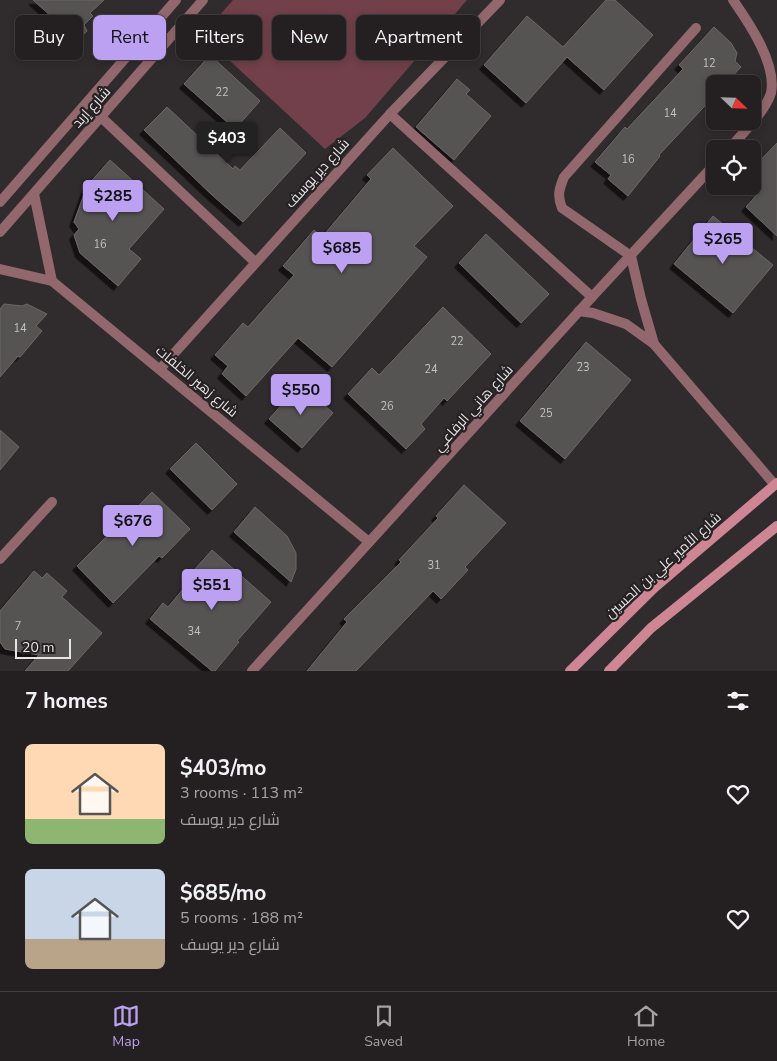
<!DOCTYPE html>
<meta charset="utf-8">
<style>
:root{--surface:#242021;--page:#2c282a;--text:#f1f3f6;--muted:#a3a3a5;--line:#413e3f;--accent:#bca0f2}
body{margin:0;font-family:"Nunito Sans",Cairo,sans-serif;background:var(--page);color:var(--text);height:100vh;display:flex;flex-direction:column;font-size:19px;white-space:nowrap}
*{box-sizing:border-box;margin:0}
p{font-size:16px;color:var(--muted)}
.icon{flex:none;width:28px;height:28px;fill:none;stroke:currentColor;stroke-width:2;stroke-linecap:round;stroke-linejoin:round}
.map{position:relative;height:671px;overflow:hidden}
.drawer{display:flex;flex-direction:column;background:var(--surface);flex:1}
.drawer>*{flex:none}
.hud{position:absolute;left:15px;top:15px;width:500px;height:45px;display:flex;gap:10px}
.needle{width:32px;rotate:113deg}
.controls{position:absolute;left:706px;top:75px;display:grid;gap:10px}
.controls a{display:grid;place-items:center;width:55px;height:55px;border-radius:8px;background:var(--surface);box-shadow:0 2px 8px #0003,0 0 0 1px var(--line);font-size:25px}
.scale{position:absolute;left:15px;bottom:12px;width:56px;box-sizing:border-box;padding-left:5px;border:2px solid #e7e4e5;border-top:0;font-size:14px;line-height:18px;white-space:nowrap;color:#e7e4e5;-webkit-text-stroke:4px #262122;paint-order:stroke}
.price{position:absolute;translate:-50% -42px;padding:0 11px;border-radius:5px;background:var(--accent);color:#111;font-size:16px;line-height:32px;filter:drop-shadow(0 1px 2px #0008)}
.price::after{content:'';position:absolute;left:50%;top:30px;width:15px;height:11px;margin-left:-8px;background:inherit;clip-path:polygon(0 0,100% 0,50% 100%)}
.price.current{background:#222;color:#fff}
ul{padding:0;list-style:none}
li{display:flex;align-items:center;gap:15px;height:125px;padding:0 25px}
li span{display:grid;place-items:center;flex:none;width:140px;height:100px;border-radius:8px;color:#555}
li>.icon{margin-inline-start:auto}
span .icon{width:60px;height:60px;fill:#fffc;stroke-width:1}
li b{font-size:21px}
h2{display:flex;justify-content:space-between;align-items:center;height:60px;padding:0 25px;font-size:21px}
.chip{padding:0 18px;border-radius:8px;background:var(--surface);box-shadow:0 2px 8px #0003,0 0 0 1px var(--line);font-size:18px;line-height:45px}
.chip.current{background:var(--accent);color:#111}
.menu{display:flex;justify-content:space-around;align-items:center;height:70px;border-top:1px solid var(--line);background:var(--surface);font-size:14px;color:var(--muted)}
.menu a{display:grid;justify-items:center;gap:2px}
.menu .current{color:var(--accent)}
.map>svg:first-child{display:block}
.green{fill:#71404a}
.building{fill:#575253;stroke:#6d6768;filter:url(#shadow)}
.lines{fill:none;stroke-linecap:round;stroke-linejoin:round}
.minor{stroke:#93676e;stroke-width:10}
.secondary{stroke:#ce8694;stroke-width:10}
.labels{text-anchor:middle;stroke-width:4.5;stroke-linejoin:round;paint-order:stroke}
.number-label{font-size:11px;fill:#c3c0c0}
.street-label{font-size:14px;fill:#e7e4e5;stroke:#262122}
</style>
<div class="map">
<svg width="777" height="671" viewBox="0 0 777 671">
<defs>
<filter id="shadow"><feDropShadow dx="-4.5" dy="4.5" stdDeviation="0" flood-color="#0009"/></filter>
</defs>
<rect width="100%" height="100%" fill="#302b2c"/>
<polygon class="green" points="233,0 467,0 365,118 325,149 202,35"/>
<g class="building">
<polygon points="33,0 104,0 90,13 93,16 84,25 87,31 78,40"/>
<polygon points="606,0 615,0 653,35 604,90 567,57 526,103 484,65 527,16 563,47"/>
<polygon points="714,27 731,43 737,53 735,61 741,67 725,84 715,84 715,95 659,155 660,156 628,196 608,179 611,175 595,162 625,127 627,129 683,69 679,65"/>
<polygon points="210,55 260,101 235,129 184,84"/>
<polygon points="457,79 470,90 466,94 491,116 454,160 416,127"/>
<polygon points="167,107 233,169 235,166 240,170 280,128 306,153 243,222 211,194 144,130"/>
<polygon points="777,143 777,236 746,207 760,191 752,184 752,169"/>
<polygon points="393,148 453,206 414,246 427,257 332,367 298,338 246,396 222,374 228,366 215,355 243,323 248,327 294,275 283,266 314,230 322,237 371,179 367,175"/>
<polygon points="110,160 164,209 129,249 141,259 118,286 80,253 74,235 79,229 74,222 87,186"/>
<polygon points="713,216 773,265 733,313 674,264"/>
<polygon points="486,234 549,294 521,323 459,263"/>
<polygon points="4,304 22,306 27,304 47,314 36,326 42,331 20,357 18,356 0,377 0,309"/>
<polygon points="443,307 491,354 447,401 444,398 421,424 425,429 406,449 348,394 372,368 379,375"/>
<polygon points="586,342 631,380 565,459 520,421"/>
<polygon points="300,384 333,413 302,448 269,419"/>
<polygon points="0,430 19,447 0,470"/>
<polygon points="196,443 237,484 212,510 170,469"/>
<polygon points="464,485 506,523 465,567 468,570 441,599 433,591 356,671 307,671 347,622 344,619 401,562 399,560 438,518 436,516"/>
<polygon points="152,492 190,529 162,558 159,556 113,603 77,566 108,535 109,536"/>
<polygon points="255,507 287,536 296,553 296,569 291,582 234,532"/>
<polygon points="212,550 271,602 237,641 239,642 215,671 212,671 150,619 163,603 168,607 189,582 186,579"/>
<polygon points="34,571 42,578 47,573 67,591 62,597 102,633 68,671 25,671 39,655 5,649 0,642 0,611"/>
</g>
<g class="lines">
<g class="minor">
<polyline points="390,114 592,297"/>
<polyline points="101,117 255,262"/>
<path d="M 729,149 C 742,134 765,112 771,93 C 777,64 749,23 733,0"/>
<polyline points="34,194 52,281"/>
<polyline points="0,202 176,0"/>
<polyline points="0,232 203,0"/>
<polyline points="0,269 52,281 369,542"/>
<polyline points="579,311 593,313 626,324 654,344 775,485"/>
<path d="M 654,344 L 641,299 L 631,256 L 562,208 C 557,196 559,189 564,177 L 696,28"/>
<polyline points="160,369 390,114 500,0"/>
<polyline points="0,559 52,502"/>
<polyline points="252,671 592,297 715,164"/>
</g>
<g class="secondary">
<polyline points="570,671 654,588 777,483"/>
<polyline points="609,671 651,628 777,526"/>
</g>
</g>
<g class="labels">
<g class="number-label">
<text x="709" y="67">12</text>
<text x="222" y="96">22</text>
<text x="670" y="117">14</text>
<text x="628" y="163">16</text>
<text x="100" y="248">16</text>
<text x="20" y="332">14</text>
<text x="457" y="345">22</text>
<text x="583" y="371">23</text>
<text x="431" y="373">24</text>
<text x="387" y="410">26</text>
<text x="546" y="417">25</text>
<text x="434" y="569">31</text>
<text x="18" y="630">7</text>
<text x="194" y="635">34</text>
</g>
<g class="street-label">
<text transform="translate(91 107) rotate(-48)" y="5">شارع إربد</text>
<text transform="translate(317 173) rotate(-48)" y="5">شارع دير يوسف</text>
<text transform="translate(197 381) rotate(40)" y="5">شارع زهير الخلفات</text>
<text transform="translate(473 408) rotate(-48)" y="5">شارع هاني الرفاعي</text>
<text transform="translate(663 565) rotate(-42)" y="5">شارع الأمير علي بن الحسين</text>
</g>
</g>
</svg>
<div class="controls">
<a><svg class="needle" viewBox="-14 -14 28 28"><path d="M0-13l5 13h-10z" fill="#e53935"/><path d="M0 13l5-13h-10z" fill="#a3a3a5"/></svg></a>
<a><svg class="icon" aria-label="locate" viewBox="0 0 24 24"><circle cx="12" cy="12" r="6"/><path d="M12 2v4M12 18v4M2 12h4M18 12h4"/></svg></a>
</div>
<div class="scale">20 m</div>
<b class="price current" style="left:227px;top:164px">$403</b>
<b class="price" style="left:113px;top:222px">$285</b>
<b class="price" style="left:723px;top:265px">$265</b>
<b class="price" style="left:342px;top:274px">$685</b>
<b class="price" style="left:301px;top:416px">$550</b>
<b class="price" style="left:133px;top:547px">$676</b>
<b class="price" style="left:212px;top:611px">$551</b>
<div class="hud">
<a class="chip">Buy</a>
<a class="chip current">Rent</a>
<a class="chip">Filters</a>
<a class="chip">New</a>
<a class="chip">Apartment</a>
</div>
</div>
<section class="drawer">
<h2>7 homes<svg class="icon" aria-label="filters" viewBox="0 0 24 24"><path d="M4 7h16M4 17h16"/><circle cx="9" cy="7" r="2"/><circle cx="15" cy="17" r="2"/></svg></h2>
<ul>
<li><span style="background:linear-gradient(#ffd9b3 75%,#8fb573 0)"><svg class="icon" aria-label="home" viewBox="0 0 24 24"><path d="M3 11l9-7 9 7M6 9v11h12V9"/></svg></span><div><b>$403/mo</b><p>3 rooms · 113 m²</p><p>شارع دير يوسف</p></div><svg class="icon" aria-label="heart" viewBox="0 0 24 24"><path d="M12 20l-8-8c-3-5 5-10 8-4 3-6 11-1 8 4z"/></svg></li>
<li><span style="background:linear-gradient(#c9d6e8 70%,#b9a48a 0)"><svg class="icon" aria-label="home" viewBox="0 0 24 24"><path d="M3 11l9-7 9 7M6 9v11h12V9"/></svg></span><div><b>$685/mo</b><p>5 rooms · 188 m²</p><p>شارع دير يوسف</p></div><svg class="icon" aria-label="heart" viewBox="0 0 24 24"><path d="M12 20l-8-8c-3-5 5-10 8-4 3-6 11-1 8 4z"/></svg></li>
</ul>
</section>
<nav class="menu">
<a class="current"><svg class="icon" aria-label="map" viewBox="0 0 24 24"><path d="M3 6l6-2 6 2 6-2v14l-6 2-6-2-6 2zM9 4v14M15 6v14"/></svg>Map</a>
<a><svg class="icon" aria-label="saved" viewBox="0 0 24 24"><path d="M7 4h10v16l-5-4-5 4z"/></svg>Saved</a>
<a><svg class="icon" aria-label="home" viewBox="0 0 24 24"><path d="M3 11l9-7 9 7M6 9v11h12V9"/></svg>Home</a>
</nav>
